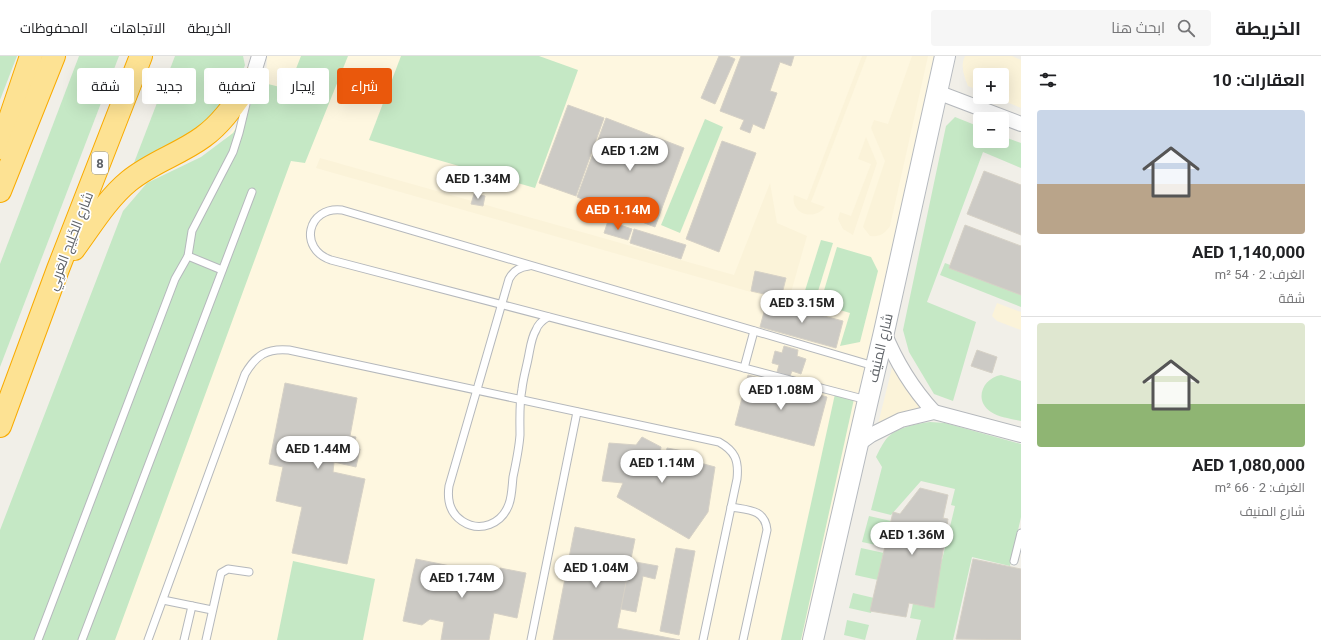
<!DOCTYPE html>
<html lang="ar">
<meta charset="utf-8">
<style>
:root{--surface:#fff;--page:#f6f6f6;--text:#202124;--muted:#757577;--line:#e0e0e0;--accent:#ea580c}
body{margin:0;font-family:Roboto,Cairo,sans-serif;background:var(--page);color:var(--text);direction:rtl;height:100vh;display:flex;flex-direction:column;font-size:15px;white-space:nowrap}
*{box-sizing:border-box;margin:0}
p{font-size:13px;color:var(--muted)}
.icon{flex:none;width:22px;height:22px;fill:none;stroke:currentColor;stroke-width:2;stroke-linecap:round;stroke-linejoin:round}
.map{position:relative;flex:1;overflow:hidden;direction:ltr}
.side{display:flex;flex-direction:column;background:var(--surface);width:300px}
.side>*{flex:none}
.guide{position:absolute;left:12px;top:12px;width:380px;height:36px;direction:rtl;display:flex;gap:8px}
.controls{position:absolute;left:973px;top:12px;display:grid;gap:8px}
.controls a{display:grid;place-items:center;width:36px;height:36px;border-radius:4px;background:var(--surface);box-shadow:0 4px 16px #0002;font-size:20px}
.price{position:absolute;translate:-50% -34px;padding:0 9px;border-radius:14px;background:#fff;color:#222;font-size:13px;line-height:26px;filter:drop-shadow(0 1px 2px #0008)}
.price::after{content:'';position:absolute;left:50%;top:24px;width:12px;height:9px;margin-left:-6px;background:inherit;clip-path:polygon(0 0,100% 0,50% 100%)}
.price.active{background:var(--accent);color:#fff}
ul{padding:0;list-style:none}
li{display:grid;align-content:center;gap:8px;height:212px;padding:0 16px}
li+li{border-top:1px solid var(--line)}
li span{display:grid;place-items:center;height:124px;border-radius:4px;color:#555}
li>.icon{margin-inline-start:auto}
span .icon{width:72px;height:72px;fill:#fffc;stroke-width:1}
li b{font-size:17px}
h2{display:flex;justify-content:space-between;align-items:center;height:48px;padding:0 16px;font-size:17px}
.chip{padding:0 14px;border-radius:4px;background:var(--surface);box-shadow:0 4px 16px #0002;font-size:14px;line-height:36px}
.chip.active{background:var(--accent);color:#fff}
header{display:flex;align-items:center;gap:24px;box-sizing:border-box;height:56px;padding:0 20px;background:var(--surface);border-bottom:1px solid var(--line)}
header strong{font-size:19px}
nav{display:flex;gap:22px;margin-inline-start:auto;font-size:14px}
.search{width:280px;height:36px;background:var(--page);display:flex;align-items:center;gap:10px;box-sizing:border-box;padding:0 14px;border-radius:4px;color:var(--muted);font-size:15px}
main{display:flex;flex:1;min-height:0}
.map>svg:first-child{display:block}
.commercial{fill:#fef7e0}
.green{fill:#c5e8c5}
.sand{fill:#fbf3d9}
.building{fill:#cccac5;stroke:#d6d1c6}
.lines{fill:none;stroke-linecap:round;stroke-linejoin:round}
.lane-casing{stroke:#b5b8bc;stroke-width:9}
.street-casing{stroke:#b5b8bc;stroke-width:16}
.secondary-casing{stroke:#b6babf;stroke-width:22}
.highway-casing{stroke:#f9ab00;stroke-width:24}
.lane{stroke:#fff;stroke-width:7}
.street{stroke:#fff;stroke-width:14}
.secondary{stroke:#fff;stroke-width:20}
.highway{stroke:#fde293;stroke-width:22}
.labels{text-anchor:middle;stroke-width:3.5;stroke-linejoin:round;paint-order:stroke}
.shield{fill:#fff;stroke:#8f9295;stroke-width:1}
.shield-label{font-size:13px;font-weight:bold;fill:#5f6368}
.street-label{font-size:14px;fill:#5f6368;stroke:#fff}
</style>
<header>
<strong>الخريطة</strong>
<div class="search"><svg class="icon" aria-label="search" viewBox="0 0 24 24"><circle cx="10" cy="10" r="6"/><path d="M15 15l6 6"/></svg>ابحث هنا</div>
<nav><a>الخريطة</a><a>الاتجاهات</a><a>المحفوظات</a></nav>
</header>
<main>
<section class="side">
<h2>العقارات: 10<svg class="icon" aria-label="filters" viewBox="0 0 24 24"><path d="M4 7h16M4 17h16"/><circle cx="9" cy="7" r="2"/><circle cx="15" cy="17" r="2"/></svg></h2>
<ul>
<li><span style="background:linear-gradient(#c9d6e8 60%,#b9a48a 0)"><svg class="icon" aria-label="home" viewBox="0 0 24 24"><path d="M3 11l9-7 9 7M6 9v11h12V9"/></svg></span><div><b>AED 1,140,000</b><p>الغرف: 2 · 54 m²</p><p>شقة</p></div></li>
<li><span style="background:linear-gradient(#dfe7d0 65%,#8fb573 0)"><svg class="icon" aria-label="home" viewBox="0 0 24 24"><path d="M3 11l9-7 9 7M6 9v11h12V9"/></svg></span><div><b>AED 1,080,000</b><p>الغرف: 2 · 66 m²</p><p>شارع المنيف</p></div></li>
</ul>
</section>
<div class="map">
<svg width="1021" height="584" viewBox="0 0 1021 584">
<rect width="100%" height="100%" fill="#f1efe8"/>
<polygon class="commercial" points="267,0 937,0 808,584 28,584 208,104 266,32"/>
<g class="green">
<polygon points="0,0 17,0 0,44"/>
<polygon points="79,0 119,0 0,311 0,208"/>
<polygon points="175,0 243,0 245,9 239,27 208,69 132,112"/>
<polygon points="301,0 348,0 305,107 291,105 115,584 0,584 0,474 123,155 147,127 201,101 233,77 264,27 288,33"/>
<polygon points="401,0 539,0 578,14 535,132 369,84"/>
<polygon points="955,61 980,71 980,85 1002,85 1002,80 1021,87 1021,112 983,96 927,246 976,266 953,345 934,338 909,296 903,274 946,70"/>
<polygon points="705,63 723,71 680,177 661,169"/>
<polygon points="821,184 833,187 814,248 802,244"/>
<polygon points="837,191 871,201 878,215 860,286 840,290 850,257 820,248"/>
<polygon points="945,207 1021,237 1021,251 940,219"/>
<path d="M 1001,319 L 1021,325 L 1021,365 C 1012,363 998,361 991,356 C 973,344 983,322 1001,319 Z"/>
<polygon points="835,338 854,343 801,584 781,584"/>
<path d="M 930,366 L 945,367 L 1021,388 L 1021,461 L 1010,510 L 972,501 L 953,584 L 916,584 L 921,564 L 910,562 L 916,533 L 934,537 L 955,450 L 951,449 L 955,433 L 921,425 L 891,459 L 871,454 L 882,411 L 876,401 C 879,395 883,386 888,381 C 898,371 916,368 930,366 Z"/>
<polygon points="869,460 891,465 885,491 862,486"/>
<polygon points="861,492 884,497 878,524 855,519"/>
<polygon points="293,505 375,523 363,584 277,584"/>
<polygon points="853,537 874,542 871,557 849,552"/>
<polygon points="847,564 869,569 865,584 844,579"/>
</g>
<g class="sand">
<path d="M 862,0 L 867,0 L 811,146 L 825,151 C 813,166 790,157 794,139 L 807,144 Z"/>
<path d="M 912,0 L 928,0 L 890,170 C 884,178 881,181 870,180 L 863,171 L 885,105 L 871,72 L 874,64 L 888,68 Z"/>
<path d="M 965,0 L 1012,0 L 1021,4 L 1021,52 L 995,41 L 1002,41 L 1002,19 L 980,19 L 980,35 L 968,30 C 964,20 960,10 965,0 Z"/>
<polygon points="866,81 877,107 853,179 843,173 838,163 840,156 851,160 871,108 858,103"/>
<polygon points="320,102 734,219 770,127 777,167 807,180 790,240 771,235 768,241 316,112"/>
<polygon points="997,247 1021,256 1021,274 997,265 992,260"/>
<polygon points="894,304 928,349 878,368"/>
</g>
<g class="building">
<polygon points="719,0 728,0 735,3 715,48 701,42"/>
<polygon points="741,0 794,0 791,10 780,6 770,35 777,37 764,73 753,68 750,77 740,73 744,64 720,55"/>
<polygon points="568,49 604,62 576,140 539,127"/>
<polygon points="606,62 684,92 655,171 577,141"/>
<polygon points="722,85 756,97 719,196 686,183"/>
<polygon points="984,115 1021,129 1021,179 967,158"/>
<polygon points="474,138 485,140 483,150 471,148"/>
<polygon points="608,165 632,173 628,184 604,177"/>
<polygon points="965,169 1021,190 1021,239 949,212"/>
<polygon points="634,173 686,189 681,203 630,187"/>
<polygon points="755,215 786,222 781,242 751,235"/>
<polygon points="767,245 843,265 836,292 760,271"/>
<polygon points="784,290 798,294 797,300 806,303 801,318 792,315 790,320 777,316 779,309 772,307 775,295 782,297"/>
<polygon points="977,294 997,301 992,317 971,310"/>
<polygon points="748,319 827,341 814,390 735,369"/>
<polygon points="285,327 357,342 350,380 356,381 353,391 360,393 356,411 334,406 333,416 365,423 347,508 292,497 302,451 276,445 283,411 269,408"/>
<polygon points="642,381 661,391 659,404 665,405 667,392 695,397 693,405 715,411 708,456 689,483 617,441 623,427 602,425 609,387 636,389"/>
<polygon points="920,432 948,439 943,462 948,463 934,552 909,547 906,561 870,555 893,456 900,458"/>
<polygon points="575,471 635,483 617,572 680,584 553,584"/>
<polygon points="676,492 695,495 679,579 660,575"/>
<polygon points="416,503 499,520 500,512 526,517 517,562 494,557 489,584 441,584 444,566 430,563 422,569 403,565"/>
<polygon points="973,503 1021,513 1021,584 956,583"/>
<polygon points="630,505 658,510 655,523 643,520 636,556 621,553"/>
</g>
<g class="lines">
<defs>
<g id="lane">
<polyline points="188,200 222,214"/>
<path d="M 529,210 C 519,211 513,215 509,223 L 449,430 C 447,444 450,457 462,465 C 480,477 502,468 509,448 C 512,440 512,430 513,421 C 516,407 519,393 520,379 C 520,364 519,348 522,333 C 523,323 526,313 528,303 C 530,294 531,282 536,274 C 538,268 543,264 548,261"/>
<polyline points="744,312 754,275"/>
<path d="M 867,344 L 331,204 C 298,193 307,150 342,154 L 874,310"/>
<path d="M 731,451 C 748,454 765,453 767,474 L 743,584"/>
<polyline points="1014,505 1021,477"/>
<polyline points="163,544 212,554"/>
<polyline points="38,584 175,223 188,200 192,175 233,96 239,77 247,44"/>
<polyline points="82,584 252,136"/>
<path d="M 148,584 L 245,318 C 256,299 267,292 289,294 L 719,386 C 735,395 739,404 737,423 L 703,584"/>
<polyline points="184,584 192,550"/>
<polyline points="206,584 221,517 228,513 249,516"/>
<polyline points="531,584 577,356"/>
</g>
<g id="street">
<polyline points="252,23 259,0"/>
<polyline points="937,36 1021,68"/>
<path d="M 884,276 C 896,306 912,332 934,356"/>
<polyline points="857,389 871,379 901,364 934,356 1021,379"/>
</g>
<polyline id="secondary" points="813,584 868,344 884,276 945,0"/>
<g id="highway">
<polyline points="0,92 31,0"/>
<polyline points="0,135 54,0"/>
<path d="M 74,193 C 91,170 107,143 129,125 C 152,106 180,98 203,81 C 224,66 237,44 252,23"/>
<polyline points="0,370 58,213 141,0"/>
</g>
</defs>
<use href="#lane" class="lane-casing"/>
<use href="#street" class="street-casing"/>
<use href="#secondary" class="secondary-casing"/>
<use href="#highway" class="highway-casing"/>
<use href="#lane" class="lane"/>
<use href="#street" class="street"/>
<use href="#secondary" class="secondary"/>
<use href="#highway" class="highway"/>
</g>
<g class="labels">
<rect class="shield" x="92" y="96" width="16" height="22" rx="3"/>
<g class="shield-label">
<text x="100" y="112">8</text>
</g>
<g class="street-label">
<text transform="translate(70 185) rotate(-69)" y="5">شارع الخَلِيج العَربِي</text>
<text transform="translate(880 292) rotate(-77)" y="5">شارع المنيف</text>
</g>
</g>
</svg>
<div class="controls">
<a>+</a>
<a>−</a>
</div>
<b class="price" style="left:630px;top:116px">AED 1.2M</b>
<b class="price" style="left:478px;top:144px">AED 1.34M</b>
<b class="price active" style="left:618px;top:175px">AED 1.14M</b>
<b class="price" style="left:802px;top:268px">AED 3.15M</b>
<b class="price" style="left:781px;top:355px">AED 1.08M</b>
<b class="price" style="left:318px;top:414px">AED 1.44M</b>
<b class="price" style="left:662px;top:428px">AED 1.14M</b>
<b class="price" style="left:912px;top:500px">AED 1.36M</b>
<b class="price" style="left:596px;top:533px">AED 1.04M</b>
<b class="price" style="left:462px;top:543px">AED 1.74M</b>
<div class="guide">
<a class="chip active">شراء</a>
<a class="chip">إيجار</a>
<a class="chip">تصفية</a>
<a class="chip">جديد</a>
<a class="chip">شقة</a>
</div>
</div>
</main>
